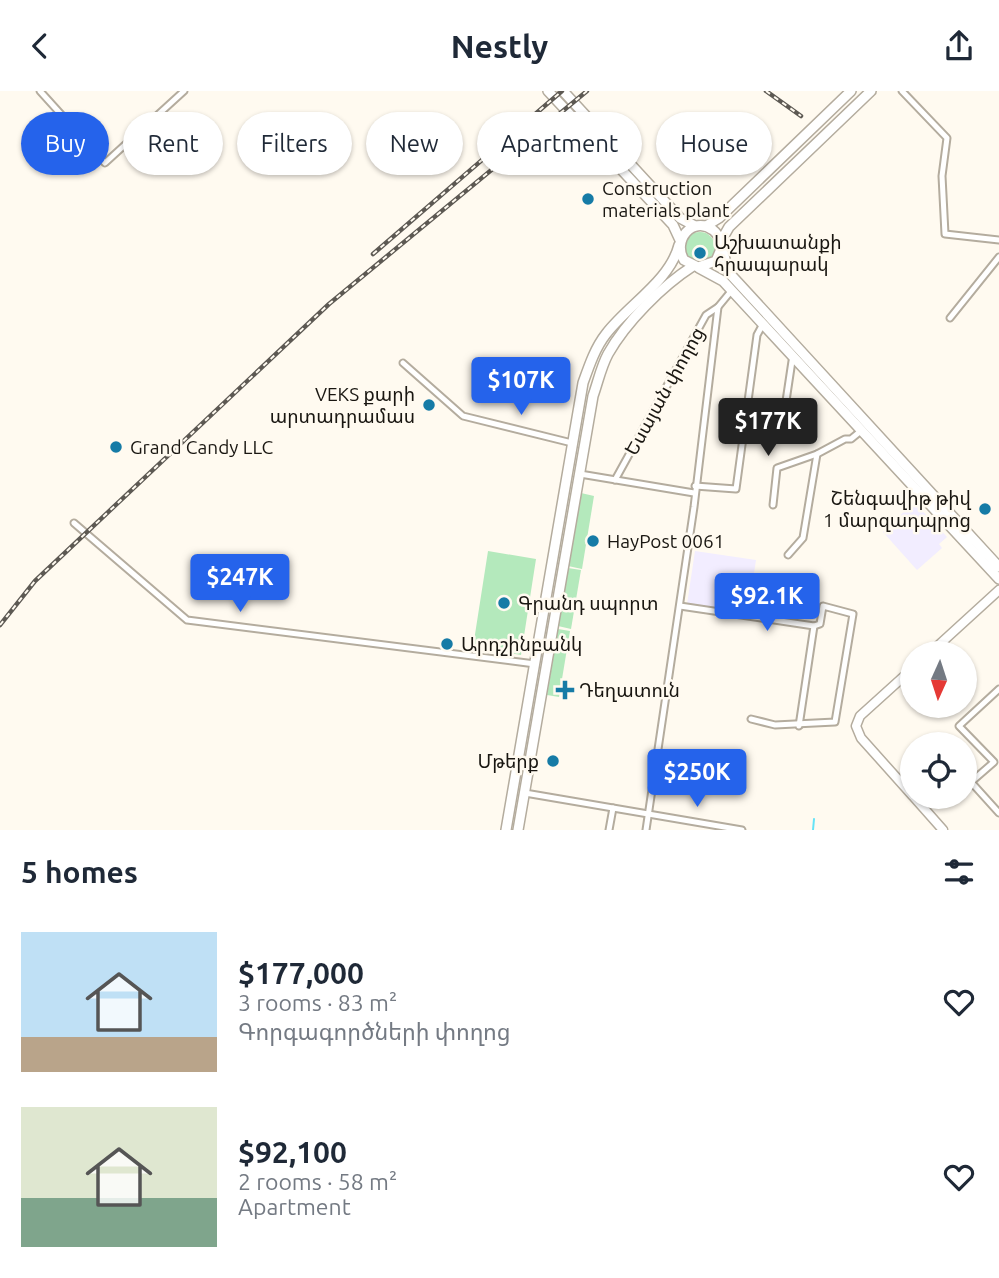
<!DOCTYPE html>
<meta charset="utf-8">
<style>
:root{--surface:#fff;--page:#f2f2f3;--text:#1f2937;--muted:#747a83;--accent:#2563eb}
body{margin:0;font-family:Ubuntu,"Noto Sans Armenian",sans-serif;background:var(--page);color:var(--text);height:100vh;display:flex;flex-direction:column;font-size:26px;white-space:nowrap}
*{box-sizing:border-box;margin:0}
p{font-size:23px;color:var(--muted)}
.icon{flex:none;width:38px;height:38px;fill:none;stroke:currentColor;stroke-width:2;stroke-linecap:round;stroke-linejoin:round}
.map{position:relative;height:739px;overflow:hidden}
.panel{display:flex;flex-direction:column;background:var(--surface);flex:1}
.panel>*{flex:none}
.top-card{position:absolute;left:21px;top:21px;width:957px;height:63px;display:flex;gap:14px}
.needle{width:46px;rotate:183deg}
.tools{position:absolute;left:900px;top:550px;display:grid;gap:14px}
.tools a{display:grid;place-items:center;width:77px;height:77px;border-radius:50%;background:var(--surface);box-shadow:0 2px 5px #0004;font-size:35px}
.price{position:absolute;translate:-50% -60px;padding:0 16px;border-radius:7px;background:var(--accent);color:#fff;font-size:23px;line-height:46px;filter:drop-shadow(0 2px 4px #0008)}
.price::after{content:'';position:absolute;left:50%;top:42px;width:21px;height:16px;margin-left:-10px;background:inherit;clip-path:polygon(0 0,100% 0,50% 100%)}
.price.active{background:#222;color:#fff}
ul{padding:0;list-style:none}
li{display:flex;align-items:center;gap:21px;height:175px;padding:0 21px}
li span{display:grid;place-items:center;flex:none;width:196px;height:140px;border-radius:0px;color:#555}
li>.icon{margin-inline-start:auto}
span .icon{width:84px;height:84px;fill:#fffc;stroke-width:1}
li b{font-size:30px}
h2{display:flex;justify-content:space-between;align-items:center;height:84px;padding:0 21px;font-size:30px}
.tag{padding:0 24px;border-radius:32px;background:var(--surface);box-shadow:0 2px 5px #0004;font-size:24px;line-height:63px}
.tag.active{background:var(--accent);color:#fff}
header{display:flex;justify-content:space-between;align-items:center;height:91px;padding:0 21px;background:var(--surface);font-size:32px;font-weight:600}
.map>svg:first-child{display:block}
.education{fill:#f2edff}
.green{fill:#b4e9bc}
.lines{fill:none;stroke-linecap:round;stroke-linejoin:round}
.stream{stroke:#65e3f7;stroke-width:2}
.street-casing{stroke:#b4ac9e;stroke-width:9}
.secondary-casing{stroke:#b4ac9e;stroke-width:11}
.primary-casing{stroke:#b4ac9e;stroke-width:12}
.street{stroke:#fff;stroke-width:5}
.secondary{stroke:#fff;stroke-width:8}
.primary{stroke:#fff;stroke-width:9}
.rail-casing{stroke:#5d5953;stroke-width:4.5}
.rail{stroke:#fffaf0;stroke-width:2;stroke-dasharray:5;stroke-linecap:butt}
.poi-dot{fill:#167ba6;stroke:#fffaf0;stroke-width:2.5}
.labels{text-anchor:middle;stroke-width:5;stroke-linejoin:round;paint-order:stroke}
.poi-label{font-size:19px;fill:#191611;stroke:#fffaf0;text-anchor:start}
.street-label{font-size:19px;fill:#191611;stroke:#fffaf0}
</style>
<header><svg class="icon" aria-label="back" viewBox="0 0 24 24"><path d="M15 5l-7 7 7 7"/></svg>Nestly<svg class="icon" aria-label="share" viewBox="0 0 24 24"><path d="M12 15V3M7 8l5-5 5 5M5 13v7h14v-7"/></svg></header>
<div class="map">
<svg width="999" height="739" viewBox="0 0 999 739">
<rect width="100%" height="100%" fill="#fffaf0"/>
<g class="education">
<polygon points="914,411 947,446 939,453 942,457 917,479 883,441"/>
<polygon points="695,460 756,469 748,522 687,513"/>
</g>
<g class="green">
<circle cx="700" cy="156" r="15"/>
<polygon points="581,402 594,405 582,478 568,475"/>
<polygon points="488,460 536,468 521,564 473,556"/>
<polygon points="568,477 581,479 571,538 558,535"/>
<polygon points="558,538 570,540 559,606 547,604"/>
</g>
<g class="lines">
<polyline class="stream" points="813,739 814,728"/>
<defs>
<g id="street">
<polyline points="40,0 105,72 184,0"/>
<polyline points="902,0 947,47 942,85 945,143 999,149"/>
<polyline points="950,227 999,166"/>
<polyline points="403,272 463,325 572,352"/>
<polyline points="786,310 792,270 795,268"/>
<polyline points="580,383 694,402"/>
<polyline points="615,389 706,224 718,216"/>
<polyline points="695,395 736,398 757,244 763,233"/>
<polyline points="773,414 777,377 817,363"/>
<polyline points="74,432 187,529 535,573"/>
<polyline points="788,464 803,447 817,363 845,348 851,348 862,339"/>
<polyline points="680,515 814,535 820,533 823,515 853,523 835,631 775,634 751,628"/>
<polyline points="999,598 959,635 994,671 971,691 999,722"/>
<polyline points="799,635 814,535"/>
<polyline points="525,702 742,739"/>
<polyline points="609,739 613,717"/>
<polyline points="646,739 694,416 718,216 732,199"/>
</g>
<g id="secondary">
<polyline points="930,562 999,499"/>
<polyline points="912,578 860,625 856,635 861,647 912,704"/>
<polyline points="913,705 943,739"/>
</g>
<g id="primary">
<polyline points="548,0 673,134 680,149"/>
<polyline points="563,0 680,127 695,135"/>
<polyline points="706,135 719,127 851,0"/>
<polyline points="721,150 729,136 871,0"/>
<path d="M 721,158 L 716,170 L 698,176 L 684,169 C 672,150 692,124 713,139 C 725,148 722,171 731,184 L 999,476"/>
<polyline points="699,177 723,190 999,488"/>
<path d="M 506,739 L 583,292 C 589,275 595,257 606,243 C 628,214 670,190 679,154"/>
<path d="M 518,739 L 593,305 C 598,291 601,276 608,263 C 626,231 662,195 693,175"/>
</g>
</defs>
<use href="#street" class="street-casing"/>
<use href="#secondary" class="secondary-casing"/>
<use href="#primary" class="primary-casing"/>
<use href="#street" class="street"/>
<use href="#secondary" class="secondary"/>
<use href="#primary" class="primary"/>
<defs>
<g id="rail">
<polyline points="766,0 801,25"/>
<polyline points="373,163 562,0"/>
<polyline points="0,534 35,490 329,213 587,0"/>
</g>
</defs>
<use href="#rail" class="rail-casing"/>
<use href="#rail" class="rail"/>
</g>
<g class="poi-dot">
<circle cx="588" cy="108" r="7"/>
<circle cx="700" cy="162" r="7"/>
<circle cx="429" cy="314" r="7"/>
<circle cx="116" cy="356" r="7"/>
<circle cx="985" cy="418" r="7"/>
<circle cx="593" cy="450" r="7"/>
<circle cx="504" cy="512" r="7"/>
<circle cx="447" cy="553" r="7"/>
<path d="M561.5 588.5h7v7h7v7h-7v7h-7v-7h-7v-7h7z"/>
<circle cx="553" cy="670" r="7"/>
</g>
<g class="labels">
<g class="poi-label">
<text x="602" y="104">Construction<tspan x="602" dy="22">materials plant</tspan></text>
<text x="714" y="158">Աշխատանքի<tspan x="714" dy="22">հրապարակ</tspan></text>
<text x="415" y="310" text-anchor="end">VEKS քարի<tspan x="415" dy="22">արտադրամաս</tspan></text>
<text x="130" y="363">Grand Candy LLC</text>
<text x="971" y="414" text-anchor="end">Շենգավիթ թիվ<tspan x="971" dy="22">1 մարզադպրոց</tspan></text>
<text x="607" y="457">HayPost 0061</text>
<text x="518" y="519">Գրանդ սպորտ</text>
<text x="461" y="560">Արդշինբանկ</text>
<text x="579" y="606">Դեղատուն</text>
<text x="539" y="677" text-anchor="end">Մթերք</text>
</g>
<g class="street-label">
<text transform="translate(664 300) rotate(-61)" y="7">Եսայան փողոց</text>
</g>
</g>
</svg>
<div class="tools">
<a><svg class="needle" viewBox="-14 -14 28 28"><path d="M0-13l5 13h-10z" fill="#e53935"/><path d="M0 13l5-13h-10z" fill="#747a83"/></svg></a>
<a><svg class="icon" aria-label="locate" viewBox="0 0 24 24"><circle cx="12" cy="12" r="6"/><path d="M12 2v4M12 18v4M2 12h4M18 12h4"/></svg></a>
</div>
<b class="price" style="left:521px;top:326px">$107K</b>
<b class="price active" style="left:768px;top:367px">$177K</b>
<b class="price" style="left:240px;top:523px">$247K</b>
<b class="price" style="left:767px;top:542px">$92.1K</b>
<b class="price" style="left:697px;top:718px">$250K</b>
<div class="top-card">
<a class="tag active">Buy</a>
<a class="tag">Rent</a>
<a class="tag">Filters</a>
<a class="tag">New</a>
<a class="tag">Apartment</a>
<a class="tag">House</a>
</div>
</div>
<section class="panel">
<h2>5 homes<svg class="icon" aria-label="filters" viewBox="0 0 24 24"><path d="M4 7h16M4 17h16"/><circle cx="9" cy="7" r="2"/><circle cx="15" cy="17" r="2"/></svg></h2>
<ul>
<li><span style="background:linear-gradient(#bfe0f5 75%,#b9a48a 0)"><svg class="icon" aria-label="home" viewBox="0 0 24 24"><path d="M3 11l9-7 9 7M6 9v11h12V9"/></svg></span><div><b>$177,000</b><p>3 rooms · 83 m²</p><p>Գորգագործների փողոց</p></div><svg class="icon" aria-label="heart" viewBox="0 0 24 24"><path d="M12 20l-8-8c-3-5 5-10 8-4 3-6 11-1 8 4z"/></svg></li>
<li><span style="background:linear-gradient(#dfe7d0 65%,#7fa58c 0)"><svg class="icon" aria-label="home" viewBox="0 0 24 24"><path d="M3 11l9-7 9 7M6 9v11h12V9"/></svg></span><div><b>$92,100</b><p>2 rooms · 58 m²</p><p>Apartment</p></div><svg class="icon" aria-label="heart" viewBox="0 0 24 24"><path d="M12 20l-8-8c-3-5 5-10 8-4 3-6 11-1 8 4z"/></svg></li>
</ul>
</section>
